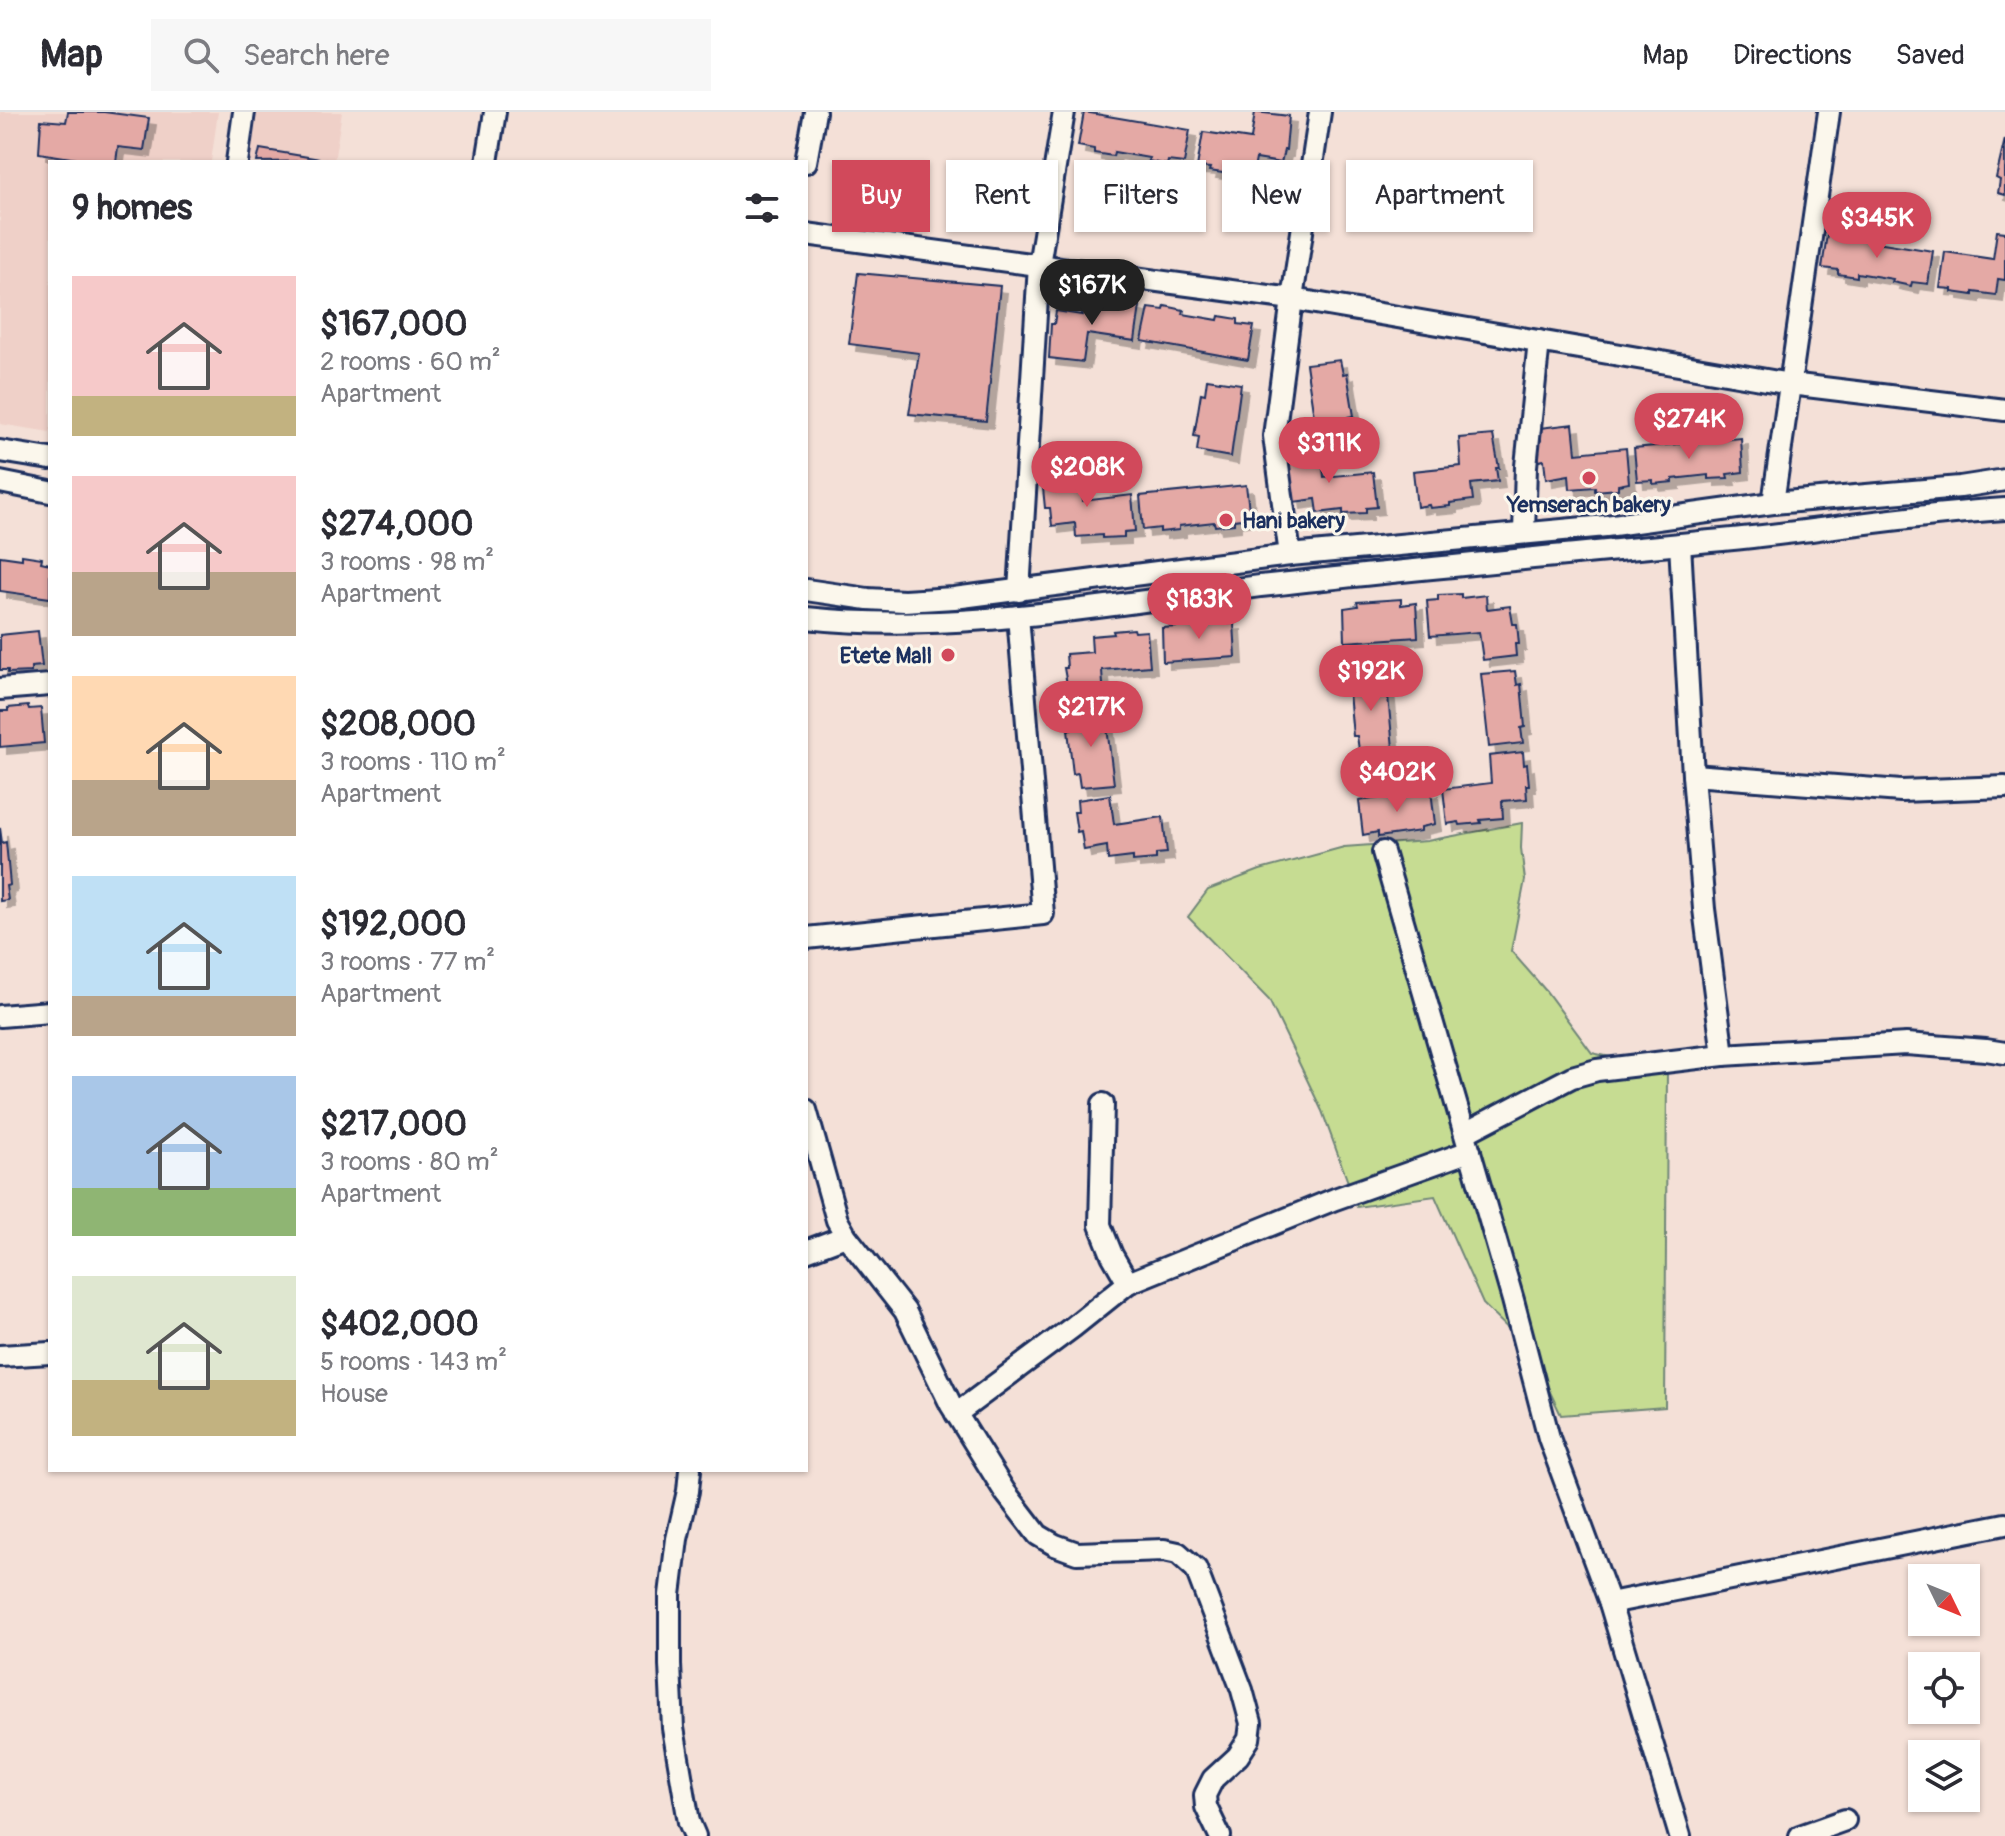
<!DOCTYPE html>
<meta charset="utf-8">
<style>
:root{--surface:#fff;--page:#f7f7f7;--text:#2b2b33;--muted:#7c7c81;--line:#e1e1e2;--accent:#d1495b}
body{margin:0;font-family:Pangolin,sans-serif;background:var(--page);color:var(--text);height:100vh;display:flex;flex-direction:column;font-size:30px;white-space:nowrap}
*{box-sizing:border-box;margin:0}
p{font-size:26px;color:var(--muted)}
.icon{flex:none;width:44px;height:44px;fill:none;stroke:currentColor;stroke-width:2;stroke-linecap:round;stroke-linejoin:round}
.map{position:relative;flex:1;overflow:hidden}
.sheet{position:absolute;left:48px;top:48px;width:760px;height:1312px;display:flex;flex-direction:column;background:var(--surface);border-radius:0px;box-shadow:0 2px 6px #0004}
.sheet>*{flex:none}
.hud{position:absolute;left:832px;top:48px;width:760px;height:72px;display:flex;gap:16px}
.needle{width:52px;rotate:133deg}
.fabs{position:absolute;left:1908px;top:1452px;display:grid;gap:16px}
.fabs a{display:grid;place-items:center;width:72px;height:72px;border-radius:0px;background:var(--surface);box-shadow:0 2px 6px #0004;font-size:40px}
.price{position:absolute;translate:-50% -68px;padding:0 18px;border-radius:28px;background:var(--accent);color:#fff;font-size:26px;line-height:52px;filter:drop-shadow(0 2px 4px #0008)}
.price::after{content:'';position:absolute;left:50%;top:48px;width:24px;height:18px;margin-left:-12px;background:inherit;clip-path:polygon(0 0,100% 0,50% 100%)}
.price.on{background:#222;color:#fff}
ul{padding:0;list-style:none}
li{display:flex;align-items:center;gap:24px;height:200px;padding:0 24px}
li span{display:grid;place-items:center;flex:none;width:224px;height:160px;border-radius:0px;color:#555}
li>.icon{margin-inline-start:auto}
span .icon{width:96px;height:96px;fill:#fffc;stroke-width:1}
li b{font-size:34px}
h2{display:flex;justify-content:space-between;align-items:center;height:96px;padding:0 24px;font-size:34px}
.tag{padding:0 28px;border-radius:0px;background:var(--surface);box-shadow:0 2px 6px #0004;font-size:28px;line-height:72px}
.tag.on{background:var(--accent);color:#fff}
header{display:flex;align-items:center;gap:48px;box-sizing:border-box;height:112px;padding:0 40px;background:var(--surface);border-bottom:2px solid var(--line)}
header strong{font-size:38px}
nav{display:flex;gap:44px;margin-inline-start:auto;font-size:28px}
.search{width:560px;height:72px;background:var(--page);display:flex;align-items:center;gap:20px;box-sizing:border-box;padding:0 28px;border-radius:0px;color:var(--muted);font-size:30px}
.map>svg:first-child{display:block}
.built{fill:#efd0c8}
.green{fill:#c6dc92;stroke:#708678;stroke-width:2}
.building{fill:#e4a9a5;stroke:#1b2f5e;stroke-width:2;filter:url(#shadow)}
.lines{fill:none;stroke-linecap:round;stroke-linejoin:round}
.minor-casing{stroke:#1b2f5e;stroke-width:26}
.minor{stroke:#fbf7ec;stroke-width:20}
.poi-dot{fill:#d1495b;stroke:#fbf7ec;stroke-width:3}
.labels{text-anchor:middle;stroke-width:6;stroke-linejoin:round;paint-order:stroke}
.poi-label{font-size:22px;font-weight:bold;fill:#1b2f5e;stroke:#fbf7ec}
</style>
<header>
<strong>Map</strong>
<div class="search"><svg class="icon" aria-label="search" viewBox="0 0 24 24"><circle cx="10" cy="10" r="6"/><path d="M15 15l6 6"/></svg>Search here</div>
<nav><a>Map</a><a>Directions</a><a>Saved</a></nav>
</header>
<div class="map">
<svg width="2005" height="1724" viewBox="0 0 2005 1724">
<defs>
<filter id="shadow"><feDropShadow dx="7" dy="7" stdDeviation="0" flood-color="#0004"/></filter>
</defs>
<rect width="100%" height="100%" fill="#f4e0d7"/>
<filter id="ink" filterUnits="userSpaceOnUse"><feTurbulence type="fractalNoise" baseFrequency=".0125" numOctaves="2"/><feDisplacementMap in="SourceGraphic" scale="16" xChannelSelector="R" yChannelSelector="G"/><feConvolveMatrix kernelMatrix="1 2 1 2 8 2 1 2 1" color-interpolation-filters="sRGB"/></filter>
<g filter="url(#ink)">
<g class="built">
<polygon points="0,0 218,0 211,50 50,50 50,320 0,312"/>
<polygon points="252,0 342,0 334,50 243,50"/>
</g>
<polygon class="green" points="1522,711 1521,736 1525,768 1511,839 1546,879 1592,941 1667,957 1665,1295 1561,1303 1530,1238 1483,1192 1435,1084 1357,1095 1322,999 1269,888 1188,805 1208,778 1260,758 1344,735 1427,729"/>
<g class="building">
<polygon points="68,0 104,0 149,6 144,38 118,35 116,50 96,50 39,41 41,8 66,10"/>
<polygon points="1084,0 1190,18 1184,51 1168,49 1167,53 1148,49 1149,46 1114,40 1113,44 1094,41 1094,37 1078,34"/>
<polygon points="1255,0 1289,4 1286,38 1284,38 1281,51 1256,47 1253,63 1230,59 1230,62 1209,59 1210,56 1197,55 1203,20 1251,27"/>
<polygon points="2005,27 2005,83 1998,81 2000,68 1996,66"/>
<polygon points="260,37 332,49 257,50"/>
<polygon points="1997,119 2005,120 2005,168 1998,167 1996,183 1973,180 1973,183 1952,180 1952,177 1940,176 1945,140 1993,147"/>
<polygon points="1827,122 1933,139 1928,172 1912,170 1911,174 1892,170 1893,167 1857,161 1857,165 1838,162 1838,158 1822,156"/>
<polygon points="858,161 1000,174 986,309 909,302 919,241 849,232"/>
<polygon points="1084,186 1107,190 1107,187 1128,190 1128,192 1140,194 1135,229 1087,222 1083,250 1049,246 1051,212 1054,212 1056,199 1082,203"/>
<polygon points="1165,194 1184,198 1183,202 1218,208 1219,204 1238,207 1238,212 1254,214 1248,248 1142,229 1149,196 1164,198"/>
<polygon points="1340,248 1343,262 1347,261 1354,304 1348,305 1351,320 1317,325 1306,252"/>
<polygon points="1207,267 1241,272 1231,345 1197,339 1199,325 1194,324 1201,281 1205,282"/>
<polygon points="1573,312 1576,341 1626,336 1629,371 1618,373 1618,377 1595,379 1595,375 1570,377 1569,363 1546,367 1544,348 1539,349 1537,329 1541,328 1540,316"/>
<polygon points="1493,323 1499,356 1496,356 1498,369 1471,372 1473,388 1450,391 1450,394 1430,396 1429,393 1417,395 1413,359 1461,354 1459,326"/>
<polygon points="1741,326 1743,360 1727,362 1728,366 1708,367 1708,363 1673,367 1673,370 1653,372 1653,368 1637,369 1634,336"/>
<polygon points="1321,336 1324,365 1373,360 1377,395 1366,396 1366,401 1343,402 1343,398 1318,401 1316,387 1294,390 1291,372 1287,373 1285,353 1289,352 1288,340"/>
<polygon points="1079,360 1083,389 1132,383 1135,419 1124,420 1124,425 1102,426 1102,423 1076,425 1075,411 1052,414 1050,396 1045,396 1043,376 1048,376 1046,364"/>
<polygon points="1246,373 1250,406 1234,408 1234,412 1215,414 1214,410 1179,414 1179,418 1160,420 1160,416 1143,418 1140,384"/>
<polygon points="22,443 42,446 41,450 50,452 50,486 0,479 0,444 22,447"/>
<polygon points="1461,482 1461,486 1486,483 1487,497 1510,494 1513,512 1517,512 1519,532 1515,532 1516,544 1483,548 1479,520 1430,524 1427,489 1438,488 1438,483"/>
<polygon points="1401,487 1401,493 1416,491 1418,525 1345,530 1344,496 1358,494 1357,490"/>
<polygon points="1219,507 1220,512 1234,511 1236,545 1163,550 1162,516 1176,515 1176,510"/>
<polygon points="1134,517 1135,520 1147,519 1150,554 1102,558 1104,587 1070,589 1064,556 1067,556 1066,542 1092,540 1091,524 1114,522 1113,519"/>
<polygon points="38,519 42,554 31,555 31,560 8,561 8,558 0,558 0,523"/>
<polygon points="1515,559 1517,573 1521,572 1525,615 1521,616 1523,631 1489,635 1481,562"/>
<polygon points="1386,563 1393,636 1359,638 1357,624 1353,624 1349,581 1354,580 1352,565"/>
<polygon points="28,594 29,597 41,596 44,631 0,635 0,599 8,599 8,596"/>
<polygon points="1105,599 1114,672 1080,675 1078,661 1073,662 1068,618 1073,617 1071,603"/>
<polygon points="1523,640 1524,653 1527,652 1529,673 1526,673 1527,687 1502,689 1503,706 1480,708 1481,711 1460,713 1459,710 1447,712 1443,677 1491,671 1489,644"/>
<polygon points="1431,678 1435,712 1421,715 1421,719 1378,725 1378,720 1363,723 1359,689"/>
<polygon points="1110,683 1114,712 1163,705 1167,741 1156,742 1156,747 1133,749 1133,745 1108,748 1107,734 1084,738 1081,719 1077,720 1074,700 1078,700 1077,688"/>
<polygon points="0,716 2,731 6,730 10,773 6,774 8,788 0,789"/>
</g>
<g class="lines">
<defs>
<g id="minor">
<polyline points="237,50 244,0"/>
<polyline points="487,50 495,0"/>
<polyline points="806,50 815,0"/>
<polyline points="806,122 1292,187 1790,272 2005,298"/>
<polyline points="0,339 50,347"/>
<polyline points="0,370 50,380"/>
<polyline points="1773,391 1829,0"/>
<polyline points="1524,421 1526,354 1539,229"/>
<polyline points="1680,432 1693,663 1704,797 1723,943"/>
<polyline points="1290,443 1274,324 1292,187 1320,0"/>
<polyline points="806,478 868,487 904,489 954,486 1290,443 1606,414 1773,391 1960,375 2005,368"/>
<polyline points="1019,479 1039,153 1064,0"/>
<path d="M 806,506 C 962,523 1116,490 1270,473 C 1430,455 1591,441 1752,425 C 1837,416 1920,402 2005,397"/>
<polyline points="0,577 50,573"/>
<polyline points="1693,663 1901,679 2005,675"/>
<polyline points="1383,740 1513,1188 1549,1326 1610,1491 1680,1724"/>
<polyline points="806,826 1043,802 1018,504"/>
<polyline points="0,904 50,900"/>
<polyline points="1103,992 1100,1113 1112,1143 1128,1171"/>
<polyline points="806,998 837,1108 846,1124 905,1199 951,1293 1005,1380 1038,1423 1055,1433 1077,1441 1164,1438 1178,1441 1196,1457 1242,1578 1251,1611 1249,1627 1238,1644 1213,1667 1205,1683 1206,1695 1220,1724"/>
<polyline points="1465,1021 1572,965 1597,958 1723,943 1906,932 1986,938 2005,941"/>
<polyline points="806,1139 846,1124"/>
<polyline points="0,1244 50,1241"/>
<polyline points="956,1302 1073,1215 1128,1171 1335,1087 1470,1039"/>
<polyline points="690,1358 688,1379 677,1427 670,1483 670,1553 673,1616 689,1710 695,1724"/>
<polyline points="1610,1491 2005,1412"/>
<polyline points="1800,1724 1845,1708"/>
</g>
</defs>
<use href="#minor" class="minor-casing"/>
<use href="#minor" class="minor"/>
</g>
</g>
<g class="poi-dot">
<circle cx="1589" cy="366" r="8"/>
<circle cx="1226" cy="408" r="8"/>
<circle cx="948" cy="543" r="8"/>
</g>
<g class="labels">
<g class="poi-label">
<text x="1589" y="400">Yemserach bakery</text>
<text x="1242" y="416" text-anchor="start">Hani bakery</text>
<text x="932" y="551" text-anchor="end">Etete Mall</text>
</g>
</g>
</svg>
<div class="fabs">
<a><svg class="needle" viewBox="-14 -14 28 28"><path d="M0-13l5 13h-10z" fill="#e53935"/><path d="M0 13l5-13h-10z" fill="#7c7c81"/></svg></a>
<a><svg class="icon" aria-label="locate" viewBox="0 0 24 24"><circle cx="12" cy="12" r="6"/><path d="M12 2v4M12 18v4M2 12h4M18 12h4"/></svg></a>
<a><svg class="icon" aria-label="layers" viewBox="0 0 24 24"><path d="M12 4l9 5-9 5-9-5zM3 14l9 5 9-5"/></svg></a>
</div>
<b class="price" style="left:1877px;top:148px">$345K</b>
<b class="price on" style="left:1092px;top:215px">$167K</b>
<b class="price" style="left:1689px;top:349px">$274K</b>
<b class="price" style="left:1329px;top:373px">$311K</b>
<b class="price" style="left:1087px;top:397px">$208K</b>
<b class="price" style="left:1199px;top:529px">$183K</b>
<b class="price" style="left:1371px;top:601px">$192K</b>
<b class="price" style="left:1091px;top:637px">$217K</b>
<b class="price" style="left:1397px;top:702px">$402K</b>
<div class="hud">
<a class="tag on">Buy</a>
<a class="tag">Rent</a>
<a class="tag">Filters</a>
<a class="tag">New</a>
<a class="tag">Apartment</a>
</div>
<section class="sheet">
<h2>9 homes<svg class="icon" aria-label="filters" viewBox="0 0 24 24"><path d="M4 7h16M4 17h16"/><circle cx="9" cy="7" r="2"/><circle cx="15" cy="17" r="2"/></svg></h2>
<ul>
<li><span style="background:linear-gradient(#f6c9c9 75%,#c2b280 0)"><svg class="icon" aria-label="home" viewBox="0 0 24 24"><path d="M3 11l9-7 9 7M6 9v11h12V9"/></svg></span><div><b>$167,000</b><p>2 rooms · 60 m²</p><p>Apartment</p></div></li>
<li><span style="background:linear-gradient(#f6c9c9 60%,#b9a48a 0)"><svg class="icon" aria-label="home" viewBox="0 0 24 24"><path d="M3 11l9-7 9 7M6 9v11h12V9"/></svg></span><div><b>$274,000</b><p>3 rooms · 98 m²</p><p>Apartment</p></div></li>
<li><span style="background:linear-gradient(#ffd9b3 65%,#b9a48a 0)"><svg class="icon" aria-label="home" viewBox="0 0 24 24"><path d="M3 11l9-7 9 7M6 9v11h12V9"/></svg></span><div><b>$208,000</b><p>3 rooms · 110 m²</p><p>Apartment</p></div></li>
<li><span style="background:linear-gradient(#bfe0f5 75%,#b9a48a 0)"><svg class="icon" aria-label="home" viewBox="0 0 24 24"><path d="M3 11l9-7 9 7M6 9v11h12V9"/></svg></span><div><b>$192,000</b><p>3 rooms · 77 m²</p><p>Apartment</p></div></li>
<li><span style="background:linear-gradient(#a9c7e8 70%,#8fb573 0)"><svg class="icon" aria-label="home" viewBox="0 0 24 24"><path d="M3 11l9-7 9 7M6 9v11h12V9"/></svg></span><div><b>$217,000</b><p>3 rooms · 80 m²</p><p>Apartment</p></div></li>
<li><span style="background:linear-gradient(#dfe7d0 65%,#c2b280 0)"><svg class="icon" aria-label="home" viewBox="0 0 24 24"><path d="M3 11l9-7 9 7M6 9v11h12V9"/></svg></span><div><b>$402,000</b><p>5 rooms · 143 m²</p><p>House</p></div></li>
</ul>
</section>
</div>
